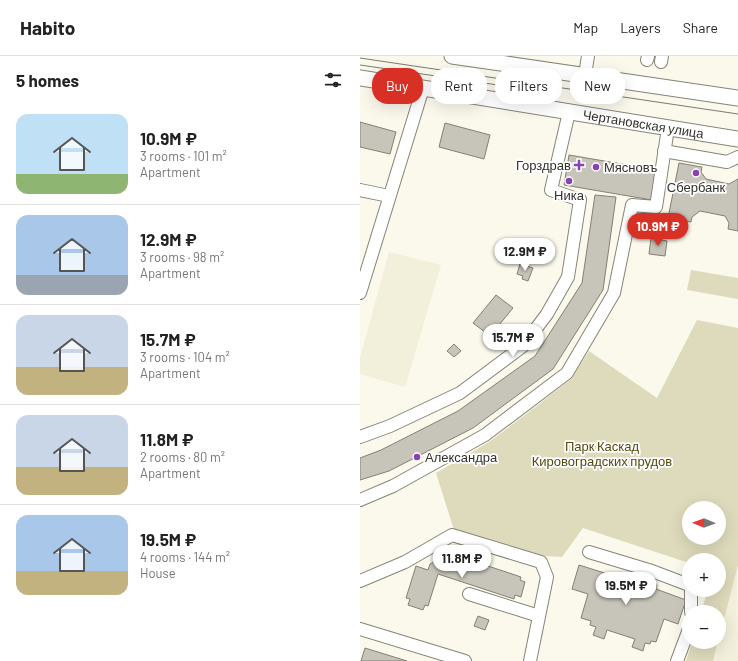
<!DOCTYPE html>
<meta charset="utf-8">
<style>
:root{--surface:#fff;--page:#f6f6f6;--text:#222;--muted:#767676;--line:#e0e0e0;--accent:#d93025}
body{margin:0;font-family:Barlow,sans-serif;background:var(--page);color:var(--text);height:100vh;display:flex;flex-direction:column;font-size:15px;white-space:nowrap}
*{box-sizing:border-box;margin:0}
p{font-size:13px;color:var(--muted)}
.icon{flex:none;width:22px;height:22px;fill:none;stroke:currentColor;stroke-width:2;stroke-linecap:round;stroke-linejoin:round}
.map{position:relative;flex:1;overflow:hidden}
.panel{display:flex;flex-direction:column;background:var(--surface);width:360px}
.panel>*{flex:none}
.top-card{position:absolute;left:12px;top:12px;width:306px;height:36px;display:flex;gap:8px}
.needle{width:26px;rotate:271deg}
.controls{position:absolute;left:322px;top:445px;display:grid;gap:8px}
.controls a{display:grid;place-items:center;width:44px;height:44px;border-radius:50%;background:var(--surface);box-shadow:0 4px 16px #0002;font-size:20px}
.price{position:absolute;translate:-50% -34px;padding:0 9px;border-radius:14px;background:#fff;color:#222;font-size:13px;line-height:26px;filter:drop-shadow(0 1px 2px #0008)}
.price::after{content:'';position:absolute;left:50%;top:24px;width:12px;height:9px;margin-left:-6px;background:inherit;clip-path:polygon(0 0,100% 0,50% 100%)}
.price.active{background:var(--accent);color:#fff}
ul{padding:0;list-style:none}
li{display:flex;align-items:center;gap:12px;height:100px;padding:0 16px}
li+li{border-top:1px solid var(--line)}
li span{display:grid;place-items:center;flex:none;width:112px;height:80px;border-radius:12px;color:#555}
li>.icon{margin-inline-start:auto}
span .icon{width:48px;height:48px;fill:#fffc;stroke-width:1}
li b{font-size:17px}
h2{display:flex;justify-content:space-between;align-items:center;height:48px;padding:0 16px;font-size:17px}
.chip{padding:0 14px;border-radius:16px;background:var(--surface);box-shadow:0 4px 16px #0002;font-size:14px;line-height:36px}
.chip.active{background:var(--accent);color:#fff}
header{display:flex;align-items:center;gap:24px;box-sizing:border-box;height:56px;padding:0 20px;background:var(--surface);border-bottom:1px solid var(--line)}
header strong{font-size:19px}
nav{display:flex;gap:22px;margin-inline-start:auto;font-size:14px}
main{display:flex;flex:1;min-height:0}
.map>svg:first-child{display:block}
.built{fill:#f2efdb}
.green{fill:#dedabc;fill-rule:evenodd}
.building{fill:#c7c5b9;stroke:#828175}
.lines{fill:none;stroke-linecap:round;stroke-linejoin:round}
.minor-casing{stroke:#858478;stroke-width:14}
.major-casing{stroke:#858478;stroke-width:17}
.minor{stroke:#fff;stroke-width:12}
.major{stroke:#fff;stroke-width:15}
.tram{stroke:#7c7b74;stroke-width:1}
.poi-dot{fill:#8942b4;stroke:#fff;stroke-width:1.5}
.labels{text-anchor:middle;stroke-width:3.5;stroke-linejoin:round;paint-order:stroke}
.street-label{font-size:13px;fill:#32312d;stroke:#fff}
.poi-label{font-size:13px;fill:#32312d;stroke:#fff;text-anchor:start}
.park-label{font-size:13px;fill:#544b0f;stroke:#fff}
</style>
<header>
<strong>Habito</strong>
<nav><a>Map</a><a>Layers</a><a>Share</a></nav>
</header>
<main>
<section class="panel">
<h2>5 homes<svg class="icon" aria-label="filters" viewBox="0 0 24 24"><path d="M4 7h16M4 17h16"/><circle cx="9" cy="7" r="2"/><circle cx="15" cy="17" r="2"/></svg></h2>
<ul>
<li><span style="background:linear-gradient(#bfe0f5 75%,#8fb573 0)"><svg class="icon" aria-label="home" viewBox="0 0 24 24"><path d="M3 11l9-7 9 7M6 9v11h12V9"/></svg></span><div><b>10.9M ₽</b><p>3 rooms · 101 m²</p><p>Apartment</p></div></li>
<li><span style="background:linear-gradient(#a9c7e8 75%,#9aa5b1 0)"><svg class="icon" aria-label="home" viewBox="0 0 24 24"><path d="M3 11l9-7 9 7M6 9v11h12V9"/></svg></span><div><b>12.9M ₽</b><p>3 rooms · 98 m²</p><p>Apartment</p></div></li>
<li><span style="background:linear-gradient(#c9d6e8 65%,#c2b280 0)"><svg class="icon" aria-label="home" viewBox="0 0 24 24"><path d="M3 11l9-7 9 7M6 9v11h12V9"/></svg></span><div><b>15.7M ₽</b><p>3 rooms · 104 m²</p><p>Apartment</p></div></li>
<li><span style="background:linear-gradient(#c9d6e8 65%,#c2b280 0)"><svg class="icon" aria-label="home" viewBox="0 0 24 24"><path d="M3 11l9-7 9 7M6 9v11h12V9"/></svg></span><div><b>11.8M ₽</b><p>2 rooms · 80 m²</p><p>Apartment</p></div></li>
<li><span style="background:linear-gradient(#a9c7e8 70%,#c2b280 0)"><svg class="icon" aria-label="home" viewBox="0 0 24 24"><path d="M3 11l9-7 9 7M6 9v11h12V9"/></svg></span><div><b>19.5M ₽</b><p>4 rooms · 144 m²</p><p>House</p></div></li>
</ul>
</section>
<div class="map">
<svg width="378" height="605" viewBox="0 0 378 605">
<rect width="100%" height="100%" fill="#fbf9ec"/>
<g class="built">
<polygon points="29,196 81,209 45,331 0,318 0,302"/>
<polygon points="377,509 378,605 353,605 359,586"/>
</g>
<g class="green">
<polygon points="331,214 378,222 378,243 327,234"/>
<path d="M 337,264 L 378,272 L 378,509 L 359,583 L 359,556 L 341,556 L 348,534 L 359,534 L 359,504 L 329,504 L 329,507 L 223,472 L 202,501 L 171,499 L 94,474 L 76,417 L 129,386 L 178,349 L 211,323 L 229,295 L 297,342 ZM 329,452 L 359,452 L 359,482 L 329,482 Z"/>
<polygon points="332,586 358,586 353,605 326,605"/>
</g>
<g class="building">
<polygon points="0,66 36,76 30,98 0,91"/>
<polygon points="85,67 130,79 124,103 79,91"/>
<polygon points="209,99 297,114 292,144 204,129"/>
<polygon points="319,107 342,111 341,116 346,123 369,128 378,123 378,175 368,173 369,167 365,160 340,155 332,161 331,166 308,162"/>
<polygon points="235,139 256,141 243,234 193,313 113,372 29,415 0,424 0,402 21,394 98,355 175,300 222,227"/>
<polygon points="291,182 307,185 305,200 289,198"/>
<polygon points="160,208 173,212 168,225 162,223 163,220 157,218"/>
<polygon points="136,239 153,252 130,280 113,267"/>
<polygon points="94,288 101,295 94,301 87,295"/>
<polygon points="86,496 161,521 160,524 165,526 161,541 155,539 154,543 78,518 68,550 65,549 63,554 48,549 50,543 46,542 56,510 68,514 70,508 78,504 83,506"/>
<polygon points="219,509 286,530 288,526 297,529 296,533 326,544 318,568 304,563 296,586 291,585 290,588 285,587 283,595 272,591 275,583 247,574 244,583 233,579 236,571 230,569 231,565 221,562 228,538 212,533"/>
<polygon points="118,560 129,564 125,574 114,570"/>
<polygon points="5,592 47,605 1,605"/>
</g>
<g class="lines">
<defs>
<g id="minor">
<polyline points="287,4 288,0"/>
<polyline points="301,6 302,0"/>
<polyline points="225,19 228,0"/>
<polyline points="304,95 367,106 378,101"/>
<polyline points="0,134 29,140"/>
<polyline points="0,237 63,32"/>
<polyline points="0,381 30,370 100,337 163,290 187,258 208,221 220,144 191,134 209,56"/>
<polyline points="0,444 33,430 125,379 207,317 254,237 272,149 296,151 308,72"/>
<polyline points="229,496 292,515 329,529"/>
<polyline points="0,525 45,506 92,479 181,506 187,521 170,605"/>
<polyline points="331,534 331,556"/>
<polyline points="109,538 179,560"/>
<polyline points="0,573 105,605"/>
<polyline points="317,605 329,573"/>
</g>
<g id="major">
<polyline points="92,0 378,42"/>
<path id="s1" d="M 0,22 L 378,83"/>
</g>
</defs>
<use href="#minor" class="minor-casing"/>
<use href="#major" class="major-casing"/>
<use href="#minor" class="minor"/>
<use href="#major" class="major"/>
<g class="tram">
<polyline points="0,2 378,58"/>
<polyline points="0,9 200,38"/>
</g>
</g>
<g class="poi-dot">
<path d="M217 103h4v4h4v4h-4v4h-4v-4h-4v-4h4z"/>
<circle cx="236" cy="111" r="4"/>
<circle cx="336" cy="117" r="4"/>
<circle cx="209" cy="125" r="4"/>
<circle cx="57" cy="401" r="4"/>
</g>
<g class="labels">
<g class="street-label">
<text dy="5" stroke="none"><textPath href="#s1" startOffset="287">Чертановская улица</textPath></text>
</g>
<g class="poi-label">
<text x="211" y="114" text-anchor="end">Горздрав</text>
<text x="244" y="116">Мясновъ</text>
<text x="336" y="136" text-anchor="middle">Сбербанк</text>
<text x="209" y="144" text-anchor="middle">Ника</text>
<text x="65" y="406">Александра</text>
</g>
<g class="park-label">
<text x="242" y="395">Парк Каскад<tspan x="242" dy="15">Кировоградских прудов</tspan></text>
</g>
</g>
</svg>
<div class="controls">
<a><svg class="needle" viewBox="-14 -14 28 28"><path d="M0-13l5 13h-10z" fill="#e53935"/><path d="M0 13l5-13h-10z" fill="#767676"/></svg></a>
<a>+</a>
<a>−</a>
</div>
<b class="price active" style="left:298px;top:191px">10.9M ₽</b>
<b class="price" style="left:165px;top:216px">12.9M ₽</b>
<b class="price" style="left:153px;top:302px">15.7M ₽</b>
<b class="price" style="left:102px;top:523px">11.8M ₽</b>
<b class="price" style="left:266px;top:550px">19.5M ₽</b>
<div class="top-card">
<a class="chip active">Buy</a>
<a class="chip">Rent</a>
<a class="chip">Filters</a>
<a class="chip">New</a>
</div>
</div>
</main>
